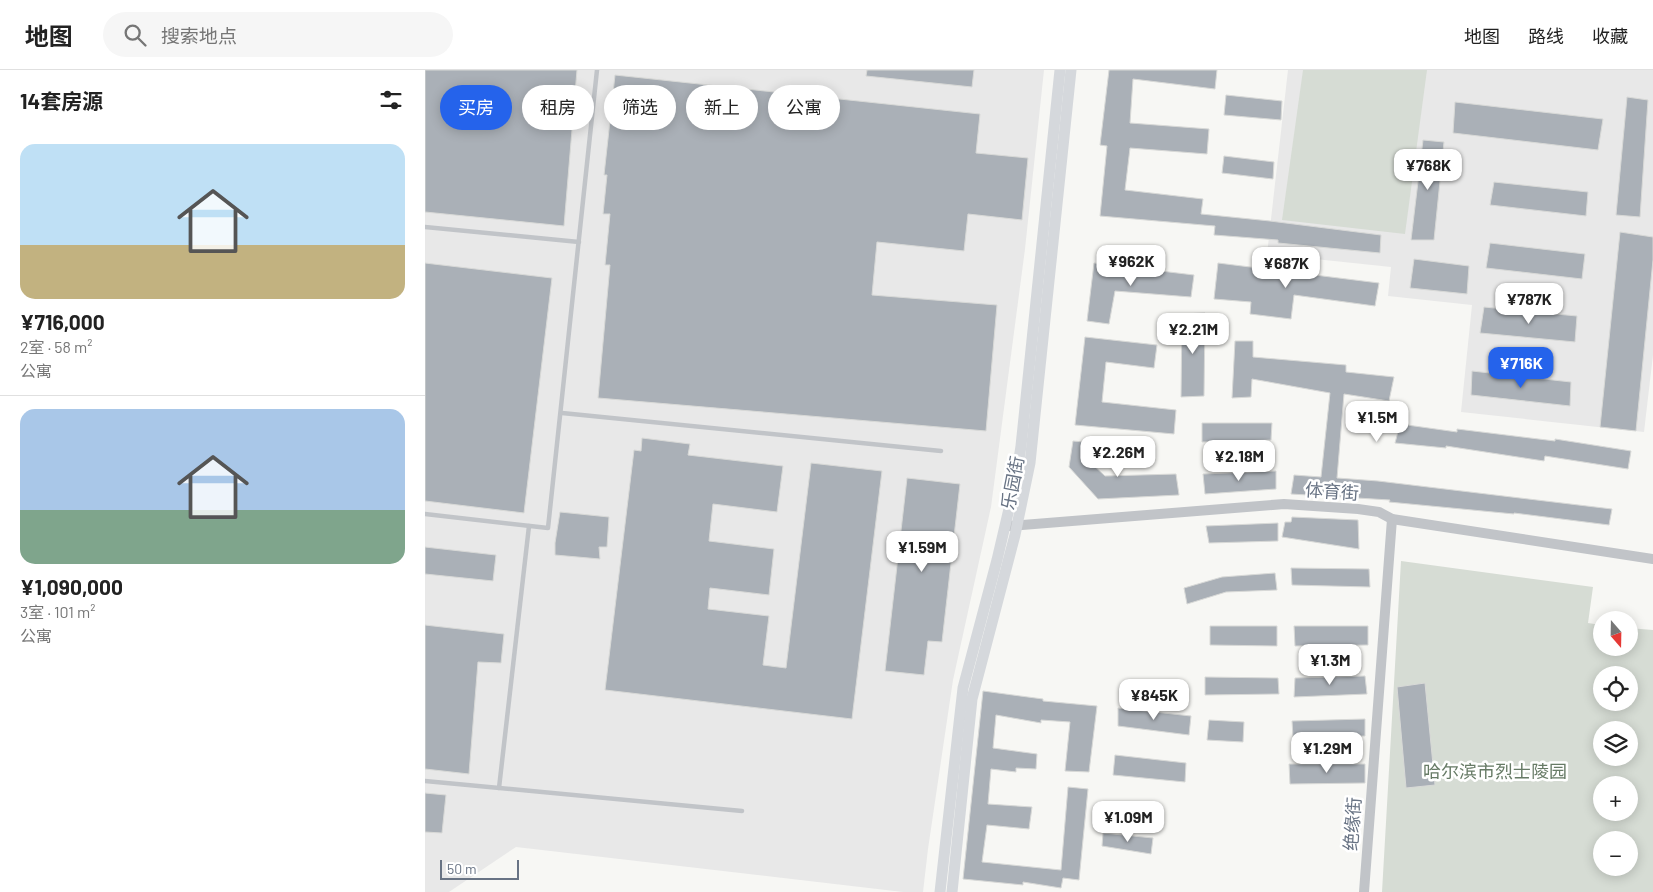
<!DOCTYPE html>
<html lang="zh">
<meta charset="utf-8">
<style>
:root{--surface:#fff;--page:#f6f6f6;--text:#222;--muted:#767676;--line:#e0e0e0;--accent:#2563eb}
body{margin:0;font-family:Barlow,"Noto Sans SC",sans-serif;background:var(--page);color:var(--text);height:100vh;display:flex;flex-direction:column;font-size:19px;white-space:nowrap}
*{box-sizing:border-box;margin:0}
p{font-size:16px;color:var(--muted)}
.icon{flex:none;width:28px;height:28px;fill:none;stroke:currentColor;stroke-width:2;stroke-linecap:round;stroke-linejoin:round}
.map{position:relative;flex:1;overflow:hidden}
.details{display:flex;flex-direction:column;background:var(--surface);width:425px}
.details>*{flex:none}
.top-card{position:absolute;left:15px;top:15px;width:475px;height:45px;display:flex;gap:10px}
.needle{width:32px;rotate:160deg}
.controls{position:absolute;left:1168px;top:541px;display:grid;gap:10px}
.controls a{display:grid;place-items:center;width:45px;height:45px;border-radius:50%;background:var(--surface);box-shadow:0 2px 12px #0003;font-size:25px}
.scale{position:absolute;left:15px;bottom:12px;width:79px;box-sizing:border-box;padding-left:5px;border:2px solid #687384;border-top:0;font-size:14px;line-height:18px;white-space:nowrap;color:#687384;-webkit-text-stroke:4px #fff;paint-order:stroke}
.price{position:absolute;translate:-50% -42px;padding:0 11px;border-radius:10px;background:#fff;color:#222;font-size:16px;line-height:32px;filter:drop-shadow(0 1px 2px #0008)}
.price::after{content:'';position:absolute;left:50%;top:30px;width:15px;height:11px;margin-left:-8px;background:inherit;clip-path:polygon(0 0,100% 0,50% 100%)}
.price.active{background:var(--accent);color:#fff}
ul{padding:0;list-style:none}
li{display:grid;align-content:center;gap:10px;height:265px;padding:0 20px}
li+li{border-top:1px solid var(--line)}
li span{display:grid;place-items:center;height:155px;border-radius:15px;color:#555}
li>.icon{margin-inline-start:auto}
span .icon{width:90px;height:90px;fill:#fffc;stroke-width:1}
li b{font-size:21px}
h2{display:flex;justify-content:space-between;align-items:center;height:60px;padding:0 20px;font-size:21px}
.chip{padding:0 18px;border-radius:22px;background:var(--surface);box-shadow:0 2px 12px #0003;font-size:18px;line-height:45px}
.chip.active{background:var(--accent);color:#fff}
header{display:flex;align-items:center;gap:30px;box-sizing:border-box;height:70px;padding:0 25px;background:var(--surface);border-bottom:1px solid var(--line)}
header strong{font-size:24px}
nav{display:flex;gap:28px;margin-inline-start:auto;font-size:18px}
.search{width:350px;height:45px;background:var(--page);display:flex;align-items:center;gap:12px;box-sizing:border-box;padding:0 18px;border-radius:28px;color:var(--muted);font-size:19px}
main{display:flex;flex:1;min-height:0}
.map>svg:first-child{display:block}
.built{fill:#e8e8e8}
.green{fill:#d6dcd4;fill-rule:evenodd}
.building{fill:#aab0b7;stroke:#d8d9d7}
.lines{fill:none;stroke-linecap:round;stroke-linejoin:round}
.service{stroke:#c1c4c8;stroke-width:4.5}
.tertiary{stroke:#c1c4c8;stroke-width:10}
.secondary{stroke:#d5d8dc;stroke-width:11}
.labels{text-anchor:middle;stroke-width:5;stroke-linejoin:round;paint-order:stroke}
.street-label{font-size:18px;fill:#687384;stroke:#fff}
.park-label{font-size:18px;fill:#677b66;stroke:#fff}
</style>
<header>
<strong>地图</strong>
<div class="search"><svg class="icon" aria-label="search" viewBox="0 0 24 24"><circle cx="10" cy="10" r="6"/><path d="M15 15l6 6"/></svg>搜索地点</div>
<nav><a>地图</a><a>路线</a><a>收藏</a></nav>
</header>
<main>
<section class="details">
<h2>14套房源<svg class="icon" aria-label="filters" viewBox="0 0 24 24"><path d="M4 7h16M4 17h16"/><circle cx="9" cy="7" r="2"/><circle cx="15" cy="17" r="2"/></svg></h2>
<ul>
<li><span style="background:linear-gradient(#bfe0f5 65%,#c2b280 0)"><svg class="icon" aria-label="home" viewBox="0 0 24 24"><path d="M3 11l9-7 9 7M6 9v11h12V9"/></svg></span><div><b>¥716,000</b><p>2室 · 58 m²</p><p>公寓</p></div></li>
<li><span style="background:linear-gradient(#a9c7e8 65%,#7fa58c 0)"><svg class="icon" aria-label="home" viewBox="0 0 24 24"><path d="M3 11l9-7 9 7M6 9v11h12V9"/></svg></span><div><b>¥1,090,000</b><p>3室 · 101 m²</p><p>公寓</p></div></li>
</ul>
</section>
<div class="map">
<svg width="1228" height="822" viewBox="0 0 1228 822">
<rect width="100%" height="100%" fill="#f7f7f4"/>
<g class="built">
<polygon points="0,0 619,0 600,179 566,437 528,610 503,779 498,822 478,822 91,777 24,822 0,822"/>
<polygon points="863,0 1228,0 1228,285 1219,362 1036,342 1047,235 963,226 966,197 842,184"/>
</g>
<g class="green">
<polygon points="878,0 1002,0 980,164 857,150"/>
<path d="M 976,491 L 1168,517 L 1163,553 L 1176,555 L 1176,578 L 1204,578 L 1204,558 L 1228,560 L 1228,822 L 957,822 ZM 1176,605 L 1204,605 L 1204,632 L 1176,632 ZM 1176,660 L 1204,660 L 1204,688 L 1176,688 ZM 1176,715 L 1204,715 L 1204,742 L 1176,742 ZM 1176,770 L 1204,770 L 1204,798 L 1176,798 Z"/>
</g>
<g class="building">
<polygon points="0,0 152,0 139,156 0,142"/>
<polygon points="442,0 549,0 547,17 441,6"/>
<polygon points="684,0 792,0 790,19 708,9 705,53 784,59 782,84 705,78 700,120 778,129 776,144 845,151 956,165 955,183 853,173 853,170 789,165 790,156 675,146 682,76 675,75"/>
<polygon points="190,5 555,44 551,83 603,88 597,150 543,144 539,181 452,172 447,225 572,235 561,361 173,328 185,195 180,195 185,144 178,144 182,105 179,105"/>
<polygon points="801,25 857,31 856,50 799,45"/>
<polygon points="1202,27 1223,30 1215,147 1191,145"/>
<polygon points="1030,32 1178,49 1173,80 1028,63"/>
<polygon points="998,70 1019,72 1009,170 986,170"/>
<polygon points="799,86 849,92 848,109 797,103"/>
<polygon points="1069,112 1163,122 1161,146 1065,135"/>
<polygon points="1195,162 1228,167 1228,190 1211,361 1175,357"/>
<polygon points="1065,173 1160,184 1157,209 1061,198"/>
<polygon points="989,189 1044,196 1042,224 985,218"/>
<polygon points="0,193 127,208 99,443 0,431"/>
<polygon points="669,193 769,205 766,227 690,221 684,254 662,251"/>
<polygon points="793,193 954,213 950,236 869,225 866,249 825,244 826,232 789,229"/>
<polygon points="1059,237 1152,246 1150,272 1055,263"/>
<polygon points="780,243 779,326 756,327 757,244"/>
<polygon points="660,267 732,275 729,298 681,292 677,332 751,340 749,364 650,355"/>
<polygon points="810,271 828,271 828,287 921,295 921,302 969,307 964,331 919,324 912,408 953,411 1187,439 1184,455 1089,443 1089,444 964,432 965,430 866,424 869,405 896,407 905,323 827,309 826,327 807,328"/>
<polygon points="1047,301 1146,312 1145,336 1046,325"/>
<polygon points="777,353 847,353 846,370 777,372"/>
<polygon points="975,354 1032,362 1032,359 1130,371 1130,369 1206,381 1203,399 1120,386 1119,391 1021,376 1021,378 970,373"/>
<polygon points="217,368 265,374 263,385 358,396 352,442 288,434 284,471 349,479 344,525 285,518 283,539 344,546 338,595 361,598 386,393 457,401 427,649 180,620 209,380 216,381"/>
<polygon points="648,371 670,373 665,392 680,406 751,404 754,425 673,429 644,397"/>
<polygon points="851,401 851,419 780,424 778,404"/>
<polygon points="482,408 535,414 517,572 503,571 499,605 460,601"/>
<polygon points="135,442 184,447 182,477 174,477 175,489 130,485 130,473"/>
<polygon points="867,447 933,450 934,479 857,467 860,452 866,452"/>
<polygon points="853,453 853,471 784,473 781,456"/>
<polygon points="0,477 71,485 68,511 0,504"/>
<polygon points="866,498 944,499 945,517 867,515"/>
<polygon points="850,503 852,520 801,522 762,534 759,518 797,507"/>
<polygon points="0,555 79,564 76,593 53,592 44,704 0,699"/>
<polygon points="785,556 852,556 852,576 785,575"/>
<polygon points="869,556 943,556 943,575 870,576"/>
<polygon points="940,606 942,624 869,627 870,608"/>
<polygon points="780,607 853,608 854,624 780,625"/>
<polygon points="1000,613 1010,715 981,718 972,617"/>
<polygon points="558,621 618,629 618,631 672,636 664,702 640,701 645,652 616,650 616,653 571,645 568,678 612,684 611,699 591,698 591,702 566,699 563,734 607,737 604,759 562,755 557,792 636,800 643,717 663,719 654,810 638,808 636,818 598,812 598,815 538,809"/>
<polygon points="693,638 766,646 764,665 693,656"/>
<polygon points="940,649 940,666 868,667 867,651"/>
<polygon points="784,650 819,652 818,672 782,670"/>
<polygon points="690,685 761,693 760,712 688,705"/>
<polygon points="864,694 940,694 940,713 865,714"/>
<polygon points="0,723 21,725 17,763 0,762"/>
<polygon points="678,763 728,768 726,784 677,776"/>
</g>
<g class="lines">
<g class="service">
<polyline points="0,157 154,172"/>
<polyline points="137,343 516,381"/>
<polyline points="0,444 123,458 172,0"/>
<polyline points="0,711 317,741"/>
<polyline points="74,718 104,456"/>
</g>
<g class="tertiary">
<polyline points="585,456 859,434 933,439 954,442 967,449 1228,489"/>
<polyline points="939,822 967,449"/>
</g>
<g class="secondary">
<polyline points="515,822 538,618 572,490 591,409 596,376 635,0"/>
<polyline points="527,822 547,629 590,465 605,393 646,0"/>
</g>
</g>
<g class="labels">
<g class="street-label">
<text transform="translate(588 413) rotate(-79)" y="6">乐园街</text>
<text transform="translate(907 422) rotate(4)" y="6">体育街</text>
<text transform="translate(928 754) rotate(-86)" y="6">绝缘街</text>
</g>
<g class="park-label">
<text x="1070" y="708">哈尔滨市烈士陵园</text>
</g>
</g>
</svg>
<div class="controls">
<a><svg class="needle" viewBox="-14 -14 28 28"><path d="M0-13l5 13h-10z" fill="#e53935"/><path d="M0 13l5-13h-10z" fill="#767676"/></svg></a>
<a><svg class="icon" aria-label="locate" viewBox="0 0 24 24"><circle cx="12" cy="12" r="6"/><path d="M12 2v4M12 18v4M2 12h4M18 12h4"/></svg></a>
<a><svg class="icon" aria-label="layers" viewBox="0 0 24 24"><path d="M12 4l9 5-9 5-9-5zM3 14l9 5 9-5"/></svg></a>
<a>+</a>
<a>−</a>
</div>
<div class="scale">50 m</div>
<b class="price" style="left:1003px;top:121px">¥768K</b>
<b class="price" style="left:706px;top:217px">¥962K</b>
<b class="price" style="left:861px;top:219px">¥687K</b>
<b class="price" style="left:1104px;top:255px">¥787K</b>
<b class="price" style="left:768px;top:285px">¥2.21M</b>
<b class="price active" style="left:1096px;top:319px">¥716K</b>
<b class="price" style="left:952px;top:373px">¥1.5M</b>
<b class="price" style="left:693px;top:408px">¥2.26M</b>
<b class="price" style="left:814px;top:412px">¥2.18M</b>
<b class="price" style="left:497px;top:503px">¥1.59M</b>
<b class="price" style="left:905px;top:616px">¥1.3M</b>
<b class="price" style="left:729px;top:651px">¥845K</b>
<b class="price" style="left:902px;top:704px">¥1.29M</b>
<b class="price" style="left:703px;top:773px">¥1.09M</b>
<div class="top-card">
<a class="chip active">买房</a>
<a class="chip">租房</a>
<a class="chip">筛选</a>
<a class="chip">新上</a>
<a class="chip">公寓</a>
</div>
</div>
</main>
